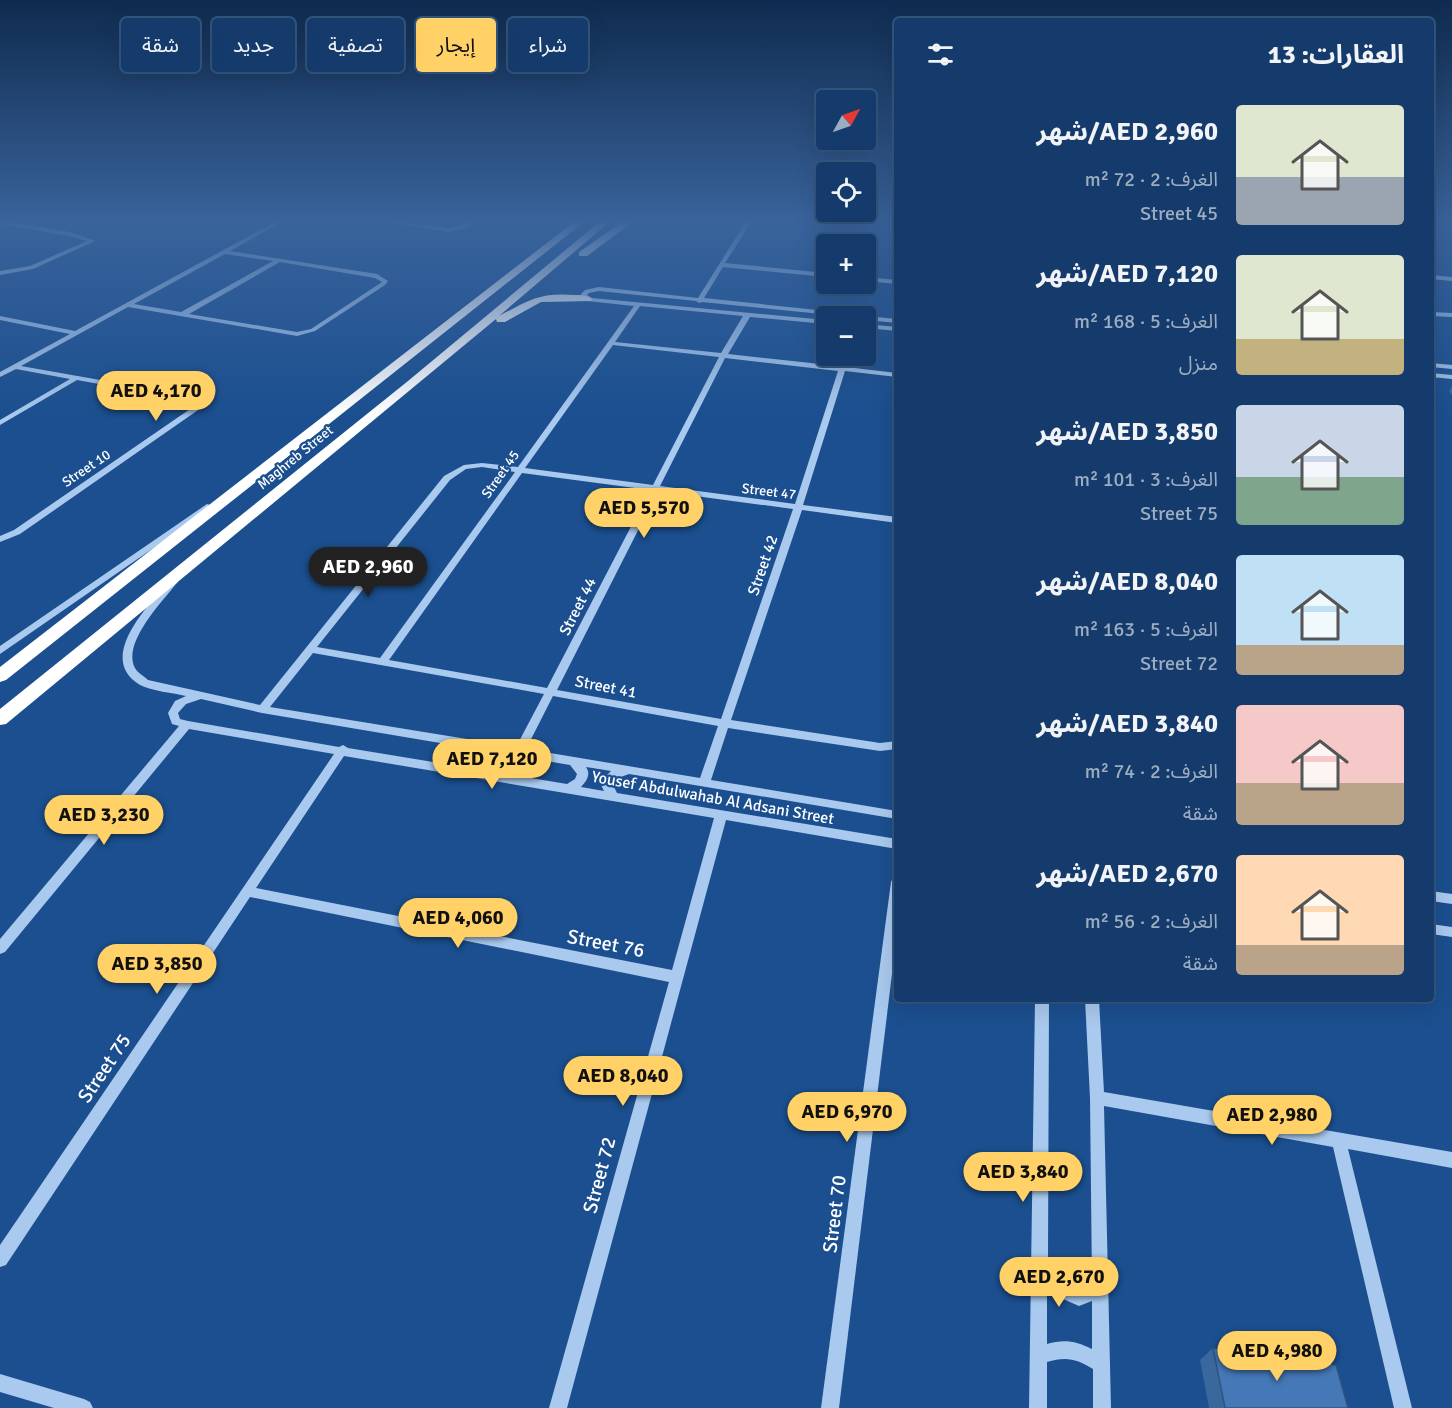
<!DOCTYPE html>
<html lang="ar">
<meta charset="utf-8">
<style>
:root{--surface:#143b6b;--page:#214673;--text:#f1f3f6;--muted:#9dadc1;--line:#33557e;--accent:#ffd166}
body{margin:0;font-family:Signika,"Noto Sans Arabic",sans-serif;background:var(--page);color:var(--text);direction:rtl;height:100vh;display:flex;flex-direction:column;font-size:22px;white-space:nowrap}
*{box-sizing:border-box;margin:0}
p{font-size:20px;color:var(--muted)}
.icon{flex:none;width:33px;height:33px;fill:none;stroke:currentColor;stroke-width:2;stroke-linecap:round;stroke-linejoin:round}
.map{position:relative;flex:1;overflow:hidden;direction:ltr}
.side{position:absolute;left:894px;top:18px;width:540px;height:984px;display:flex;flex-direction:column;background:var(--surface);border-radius:6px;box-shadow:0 6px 24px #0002,0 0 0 2px var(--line);direction:rtl}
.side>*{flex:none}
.hud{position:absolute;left:18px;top:18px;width:570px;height:54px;direction:rtl;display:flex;gap:12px}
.needle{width:39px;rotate:50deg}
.controls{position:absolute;left:816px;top:90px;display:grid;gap:12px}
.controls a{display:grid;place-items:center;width:60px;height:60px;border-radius:6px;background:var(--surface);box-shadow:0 6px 24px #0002,0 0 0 2px var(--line);font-size:30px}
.price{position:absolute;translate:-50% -51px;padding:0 14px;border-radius:21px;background:var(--accent);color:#111;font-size:20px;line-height:39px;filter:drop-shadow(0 2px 3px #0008)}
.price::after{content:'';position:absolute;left:50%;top:36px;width:18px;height:14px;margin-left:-9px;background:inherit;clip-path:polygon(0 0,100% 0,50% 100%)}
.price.selected{background:#222;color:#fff}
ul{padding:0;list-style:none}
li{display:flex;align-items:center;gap:18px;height:150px;padding:0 30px}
li span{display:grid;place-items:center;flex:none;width:168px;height:120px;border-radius:6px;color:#555}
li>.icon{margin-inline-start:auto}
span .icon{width:72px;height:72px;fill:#fffc;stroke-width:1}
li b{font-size:26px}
h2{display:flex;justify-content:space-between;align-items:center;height:72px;padding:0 30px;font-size:26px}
.chip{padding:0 21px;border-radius:6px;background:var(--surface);box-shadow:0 6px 24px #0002,0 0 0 2px var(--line);font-size:21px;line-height:54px}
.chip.selected{background:var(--accent);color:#111}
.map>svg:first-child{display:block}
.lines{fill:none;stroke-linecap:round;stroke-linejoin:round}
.minor{fill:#a9c9ee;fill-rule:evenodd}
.highway{fill:#fff;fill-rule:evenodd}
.wall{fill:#3a679d}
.building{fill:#4478b7;stroke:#305480;stroke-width:1.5}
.labels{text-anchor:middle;stroke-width:4.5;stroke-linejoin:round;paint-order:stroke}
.far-street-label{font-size:14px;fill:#fff;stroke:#1b4f8f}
.street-label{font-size:16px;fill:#fff;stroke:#1b4f8f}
.near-street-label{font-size:20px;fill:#fff;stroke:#1b4f8f}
</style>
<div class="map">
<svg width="1452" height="1408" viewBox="0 0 1452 1408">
<rect width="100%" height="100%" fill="#1b4f8f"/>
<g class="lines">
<g class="minor">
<path d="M 282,218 L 289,218 L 230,251 L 377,274 L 388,281 L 385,285 L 315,331 L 297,336 L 128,307 L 21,366 L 185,395 L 199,400 L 201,408 L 20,534 L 0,542 L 0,536 L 14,530 L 193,407 L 193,403 L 183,399 L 77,380 L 0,425 L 0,420 L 70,379 L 16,369 L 0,377 L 0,372 L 70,334 L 0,320 L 0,316 L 75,331 ZM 225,254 L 273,261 L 181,312 L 134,304 ZM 280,262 L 375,278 L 382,282 L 311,329 L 297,332 L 189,314 Z"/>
<path d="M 366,218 C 393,218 419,226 446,228 C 462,229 468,218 481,218 L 467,228 L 448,232 Z"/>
<path d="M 748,218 L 754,218 L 725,263 L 826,273 L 826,277 L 723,267 L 704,298 L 855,314 L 858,316 L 841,316 L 702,302 L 699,303 L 696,301 L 599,291 L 589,293 L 587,295 L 592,298 L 826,320 L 826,324 L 750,317 L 728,354 L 839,366 L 843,356 L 849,356 L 846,367 L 897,373 L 897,377 L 845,371 L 803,505 L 897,517 L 897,523 L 802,510 L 731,720 L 880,743 L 897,741 L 897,749 L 880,751 L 728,728 L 711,780 L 897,811 L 897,819 L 629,774 L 618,778 L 613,785 L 617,793 L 897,839 L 897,849 L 726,820 L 567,1408 L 549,1408 L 669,982 L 250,897 L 6,1265 L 0,1267 L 0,1245 L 334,754 L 189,729 L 5,952 L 0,954 L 0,939 L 179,726 L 172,724 L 168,713 L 175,701 L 186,696 C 174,693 151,691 140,685 C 95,658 149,605 170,580 L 176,580 L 178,582 L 176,584 C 162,602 118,647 137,671 C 140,674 145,677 148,680 L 260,705 L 444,476 L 464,465 L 482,463 L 518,467 L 634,306 L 587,301 L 581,296 L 581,294 L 585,290 L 599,287 L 698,298 ZM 640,306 L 743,316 L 721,353 L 615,342 ZM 613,345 L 719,357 L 653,485 L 525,468 ZM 725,358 L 838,371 L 795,504 L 660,486 ZM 482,467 L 515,472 L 380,658 L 317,647 L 450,480 L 466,469 ZM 522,473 L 650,490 L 547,688 L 389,660 ZM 658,491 L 793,509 L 721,719 L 557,690 ZM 313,653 L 544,694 L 516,747 L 270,707 ZM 553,696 L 718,726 L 700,778 L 526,749 ZM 201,699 L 262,713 L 570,765 L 577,774 L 575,779 L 567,784 L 348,748 L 343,745 L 339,747 L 188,721 L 180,719 L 178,713 L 186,704 ZM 344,756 L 714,818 L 672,970 L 256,888 ZM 586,767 L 611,771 L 606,776 L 601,785 L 604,791 L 581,787 C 587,781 591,774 586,767 Z"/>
<polygon points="1446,218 1452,218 1452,224"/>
<polygon points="0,220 70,232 95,241 33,269 0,275 0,271 30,266 87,241 69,236 0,224"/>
<polygon points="1431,275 1452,277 1452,281 1431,279"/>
<polygon points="866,277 897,280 897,284 866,281"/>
<polygon points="1431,312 1452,313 1452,317 1431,316"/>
<polygon points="864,316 866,316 897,319 897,323 866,320"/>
<polygon points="866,324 897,327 897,331 866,328"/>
<polygon points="1431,363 1452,365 1452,369 1431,367"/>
<polygon points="1431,373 1452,375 1452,379 1431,377"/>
<polygon points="207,504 210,505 210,509 0,654 0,646"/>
<polygon points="897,877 897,933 839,1408 821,1408 891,882 893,878"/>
<polygon points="1431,891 1452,894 1452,904 1431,901"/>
<polygon points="1431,924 1452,927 1452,937 1431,934"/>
<path d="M 1035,999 L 1049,999 L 1048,1260 L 1060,1281 L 1079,1290 L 1092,1284 L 1090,1098 L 1085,999 L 1099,999 L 1104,1092 L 1452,1152 L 1452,1168 L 1348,1149 L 1412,1408 L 1394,1408 L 1333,1147 L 1104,1106 L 1111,1408 L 1093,1408 L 1093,1369 C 1077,1359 1066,1356 1047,1362 L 1047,1408 L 1029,1408 ZM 1047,1292 L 1079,1306 L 1092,1301 L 1092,1349 C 1076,1341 1064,1339 1047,1344 Z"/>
<polygon points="0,1374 84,1399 90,1402 93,1408 54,1408 0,1392"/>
</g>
<g class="highway">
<polygon points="579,218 589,218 6,680 0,682 0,667"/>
<path d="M 604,218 L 614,218 L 499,316 C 529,300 540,292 575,295 C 581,295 587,295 592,299 L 591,301 L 541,302 L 505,322 L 497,322 L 496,319 L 6,724 L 0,725 L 0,709 L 408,381 Z"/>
<polygon points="628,218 638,218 587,256 579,256 579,252"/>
</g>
</g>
<g class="wall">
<polygon points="1452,386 1452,395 1449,391"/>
<polygon points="1213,1348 1348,1408 1209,1408 1200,1360"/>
</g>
<polygon class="building" points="1213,1348 1336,1365 1348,1408 1225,1408"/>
<linearGradient id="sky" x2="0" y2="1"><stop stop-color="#0f2b4f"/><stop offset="0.53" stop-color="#39639b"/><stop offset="1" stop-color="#39639b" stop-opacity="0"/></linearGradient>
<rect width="1452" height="415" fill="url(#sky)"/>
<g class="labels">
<g class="far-street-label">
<text transform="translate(295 457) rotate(-39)" y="5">Maghreb Street</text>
<text transform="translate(86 468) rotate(-34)" y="5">Street 10</text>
<text transform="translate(500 474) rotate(-55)" y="5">Street 45</text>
<text transform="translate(769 491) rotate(7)" y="5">Street 47</text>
</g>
<g class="street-label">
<text transform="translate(762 565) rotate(-71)" y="6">Street 42</text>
<text transform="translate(577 606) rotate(-63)" y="6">Street 44</text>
<text transform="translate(606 686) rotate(11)" y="6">Street 41</text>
<text transform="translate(713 797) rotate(10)" y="6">Yousef Abdulwahab Al Adsani Street</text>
</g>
<g class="near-street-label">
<text transform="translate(606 943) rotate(11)" y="7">Street 76</text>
<text transform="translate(104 1068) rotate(-56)" y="7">Street 75</text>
<text transform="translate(599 1175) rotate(-75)" y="7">Street 72</text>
<text transform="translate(834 1214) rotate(-83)" y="7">Street 70</text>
</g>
</g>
</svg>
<div class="controls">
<a><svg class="needle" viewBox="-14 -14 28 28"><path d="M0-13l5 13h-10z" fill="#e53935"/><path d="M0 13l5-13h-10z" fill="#9dadc1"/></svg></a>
<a><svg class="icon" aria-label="locate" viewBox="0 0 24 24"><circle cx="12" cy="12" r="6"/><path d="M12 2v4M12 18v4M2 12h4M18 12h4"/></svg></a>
<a>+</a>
<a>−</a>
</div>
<b class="price" style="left:156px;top:422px">AED 4,170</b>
<b class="price" style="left:644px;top:539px">AED 5,570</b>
<b class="price selected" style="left:368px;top:598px">AED 2,960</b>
<b class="price" style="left:492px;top:790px">AED 7,120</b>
<b class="price" style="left:104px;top:846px">AED 3,230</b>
<b class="price" style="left:458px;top:949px">AED 4,060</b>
<b class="price" style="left:157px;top:995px">AED 3,850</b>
<b class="price" style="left:623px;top:1107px">AED 8,040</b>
<b class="price" style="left:847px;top:1143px">AED 6,970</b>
<b class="price" style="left:1272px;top:1146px">AED 2,980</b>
<b class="price" style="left:1023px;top:1203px">AED 3,840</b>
<b class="price" style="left:1059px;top:1308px">AED 2,670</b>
<b class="price" style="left:1277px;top:1382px">AED 4,980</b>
<div class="hud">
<a class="chip">شراء</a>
<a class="chip selected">إيجار</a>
<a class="chip">تصفية</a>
<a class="chip">جديد</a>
<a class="chip">شقة</a>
</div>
<section class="side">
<h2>العقارات: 13<svg class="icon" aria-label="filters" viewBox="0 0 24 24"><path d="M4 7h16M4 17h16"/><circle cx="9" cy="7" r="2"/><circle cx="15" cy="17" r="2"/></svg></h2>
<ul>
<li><span style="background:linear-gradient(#dfe7d0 60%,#9aa5b1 0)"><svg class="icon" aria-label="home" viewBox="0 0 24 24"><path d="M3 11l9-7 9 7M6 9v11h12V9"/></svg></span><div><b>AED 2,960/شهر</b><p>الغرف: 2 · 72 m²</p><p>Street 45</p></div></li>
<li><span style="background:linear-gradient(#dfe7d0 70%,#c2b280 0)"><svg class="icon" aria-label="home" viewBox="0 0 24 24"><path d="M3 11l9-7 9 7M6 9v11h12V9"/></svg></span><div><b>AED 7,120/شهر</b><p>الغرف: 5 · 168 m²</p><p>منزل</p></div></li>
<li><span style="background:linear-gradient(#c9d6e8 60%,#7fa58c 0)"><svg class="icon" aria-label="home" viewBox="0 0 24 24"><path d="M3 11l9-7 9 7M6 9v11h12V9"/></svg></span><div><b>AED 3,850/شهر</b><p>الغرف: 3 · 101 m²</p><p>Street 75</p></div></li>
<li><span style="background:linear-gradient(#bfe0f5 75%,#b9a48a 0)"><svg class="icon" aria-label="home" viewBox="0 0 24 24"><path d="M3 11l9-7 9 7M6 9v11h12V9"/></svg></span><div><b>AED 8,040/شهر</b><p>الغرف: 5 · 163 m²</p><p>Street 72</p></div></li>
<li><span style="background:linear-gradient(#f6c9c9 65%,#b9a48a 0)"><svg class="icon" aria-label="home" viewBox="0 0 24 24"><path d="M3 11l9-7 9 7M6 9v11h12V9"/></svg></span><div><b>AED 3,840/شهر</b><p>الغرف: 2 · 74 m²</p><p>شقة</p></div></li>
<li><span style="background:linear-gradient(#ffd9b3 75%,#b9a48a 0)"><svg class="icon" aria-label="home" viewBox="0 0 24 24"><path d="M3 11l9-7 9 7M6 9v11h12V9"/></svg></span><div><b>AED 2,670/شهر</b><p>الغرف: 2 · 56 m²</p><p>شقة</p></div></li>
</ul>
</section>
</div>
